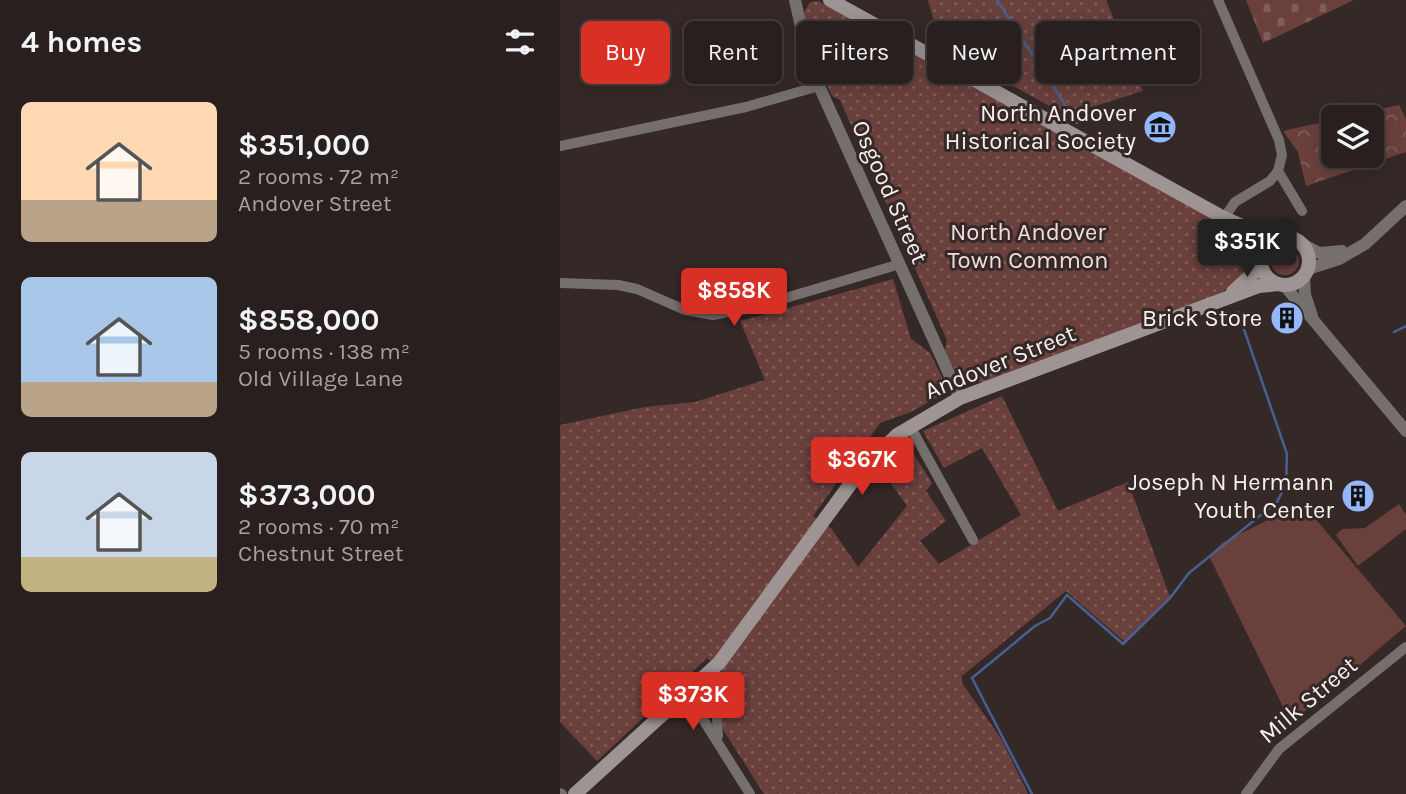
<!DOCTYPE html>
<meta charset="utf-8">
<style>
:root{--surface:#281f1e;--page:#302727;--text:#f1f3f6;--muted:#a5a2a4;--line:#443d3c;--accent:#d93025}
body{margin:0;font-family:Karla,sans-serif;background:var(--page);color:var(--text);height:100vh;display:flex;flex-direction:column;font-size:26px;white-space:nowrap}
*{box-sizing:border-box;margin:0}
p{font-size:23px;color:var(--muted)}
.icon{flex:none;width:38px;height:38px;fill:none;stroke:currentColor;stroke-width:2;stroke-linecap:round;stroke-linejoin:round}
.map{position:relative;flex:1;overflow:hidden}
.panel{display:flex;flex-direction:column;background:var(--surface);width:560px}
.panel>*{flex:none}
.banner{position:absolute;left:21px;top:21px;width:665px;height:63px;display:flex;gap:14px}
.controls{position:absolute;left:761px;top:105px;display:grid;gap:14px}
.controls a{display:grid;place-items:center;width:63px;height:63px;border-radius:10px;background:var(--surface);box-shadow:0 4px 18px #0003,0 0 0 2px var(--line);font-size:35px}
.price{position:absolute;translate:-50% -60px;padding:0 16px;border-radius:7px;background:var(--accent);color:#fff;font-size:23px;line-height:46px;filter:drop-shadow(0 2px 4px #0008)}
.price::after{content:'';position:absolute;left:50%;top:42px;width:21px;height:16px;margin-left:-10px;background:inherit;clip-path:polygon(0 0,100% 0,50% 100%)}
.price.current{background:#222;color:#fff}
ul{padding:0;list-style:none}
li{display:flex;align-items:center;gap:21px;height:175px;padding:0 21px}
li span{display:grid;place-items:center;flex:none;width:196px;height:140px;border-radius:10px;color:#555}
li>.icon{margin-inline-start:auto}
span .icon{width:84px;height:84px;fill:#fffc;stroke-width:1}
li b{font-size:30px}
h2{display:flex;justify-content:space-between;align-items:center;height:84px;padding:0 21px;font-size:30px}
.chip{padding:0 24px;border-radius:10px;background:var(--surface);box-shadow:0 4px 18px #0003,0 0 0 2px var(--line);font-size:24px;line-height:63px}
.chip.current{background:var(--accent);color:#fff}
main{display:flex;flex:1;min-height:0}
.map>svg:first-child{display:block}
.grass{fill:#6a403d}
.forest{fill:url(#forest-crowns)}
.cemetery{fill:url(#cemetery-stones)}
.park{fill:url(#park-dots)}
.lines{fill:none;stroke-linecap:round;stroke-linejoin:round}
.stream{stroke:#476094;stroke-width:2.5}
.minor{stroke:#756f6e;stroke-width:10}
.tertiary{stroke:#756f6e;stroke-width:12}
.secondary{stroke:#9e9493;stroke-width:14}
.labels{text-anchor:middle;stroke-width:6;stroke-linejoin:round;paint-order:stroke}
.poi-label{font-size:24px;fill:#f8f0f0;stroke:#352928;text-anchor:end}
.street-label{font-size:24px;fill:#f8f0f0;stroke:#352928}
.park-label{font-size:24px;fill:#f1dcda;stroke:#352928}
</style>
<main>
<section class="panel">
<h2>4 homes<svg class="icon" aria-label="filters" viewBox="0 0 24 24"><path d="M4 7h16M4 17h16"/><circle cx="9" cy="7" r="2"/><circle cx="15" cy="17" r="2"/></svg></h2>
<ul>
<li><span style="background:linear-gradient(#ffd9b3 70%,#b9a48a 0)"><svg class="icon" aria-label="home" viewBox="0 0 24 24"><path d="M3 11l9-7 9 7M6 9v11h12V9"/></svg></span><div><b>$351,000</b><p>2 rooms · 72 m²</p><p>Andover Street</p></div></li>
<li><span style="background:linear-gradient(#a9c7e8 75%,#b9a48a 0)"><svg class="icon" aria-label="home" viewBox="0 0 24 24"><path d="M3 11l9-7 9 7M6 9v11h12V9"/></svg></span><div><b>$858,000</b><p>5 rooms · 138 m²</p><p>Old Village Lane</p></div></li>
<li><span style="background:linear-gradient(#c9d6e8 75%,#c2b280 0)"><svg class="icon" aria-label="home" viewBox="0 0 24 24"><path d="M3 11l9-7 9 7M6 9v11h12V9"/></svg></span><div><b>$373,000</b><p>2 rooms · 70 m²</p><p>Chestnut Street</p></div></li>
</ul>
</section>
<div class="map">
<svg width="846" height="794" viewBox="0 0 846 794">
<defs>
<pattern id="forest-crowns" width="20" height="18" patternUnits="userSpaceOnUse" patternTransform="scale(1.75)"><rect width="20" height="18" fill="#6a403d"/><path d="M2 6a3 3 0 1 1 6 0M12 15a3 3 0 1 1 6 0" fill="none" stroke="#805c59"/></pattern>
<pattern id="cemetery-stones" width="16" height="16" patternUnits="userSpaceOnUse" patternTransform="scale(1.75)"><rect width="16" height="16" fill="#6a403d"/><path d="M2 7V4a2 2 0 0 1 4 0v3zM10 15v-3a2 2 0 0 1 4 0v3z" fill="#805c59"/></pattern>
<pattern id="park-dots" width="8" height="8" patternUnits="userSpaceOnUse" patternTransform="scale(1.75)"><rect width="8" height="8" fill="#6a403d"/><path d="M2 2h.1M6 6h.1" fill="none" stroke="#805c59" stroke-width="1.8" stroke-linecap="round"/></pattern>
</defs>
<rect width="100%" height="100%" fill="#352928"/>
<g class="grass">
<circle cx="725" cy="261" r="14"/>
<polygon points="742,503 846,626 731,723 649,556 662,543"/>
<polygon points="839,504 846,515 846,529 798,566 776,535 782,529 805,528"/>
</g>
<polygon class="forest" points="839,105 846,119 846,152 746,186 738,152 723,131 773,120 774,156 812,156 812,117 785,117"/>
<polygon class="cemetery" points="686,0 794,0 703,43"/>
<g class="park">
<polygon points="368,0 546,0 583,91 506,115 381,46"/>
<path d="M 258,1 L 661,224 C 703,252 704,268 659,294 L 424,382 C 400,383 393,370 385,350 L 387,340 L 280,100 L 272,96 L 258,66 L 243,14 L 250,2 Z"/>
<polygon points="333,279 351,339 370,353 384,381 382,392 378,397 351,412 320,423 253,516 271,528 298,567 347,506 318,465 346,442 372,483 366,491 386,521 360,541 379,564 461,515 422,448 384,468 363,431 442,396 498,511 568,482 610,597 566,643 506,591 402,676 402,683 442,740 468,794 204,794 162,728 160,707 170,679 147,658 37,761 0,722 0,425 85,407 135,402 205,380 180,321"/>
</g>
<g class="lines">
<g class="stream">
<polyline points="437,0 517,123"/>
<polyline points="834,332 846,326"/>
<polyline points="472,794 412,678 475,626 490,618 507,595 563,644 610,598 629,573 717,502 726,484 727,454 678,312"/>
</g>
<g class="minor">
<polyline points="658,0 719,140 722,155 718,171 742,211"/>
<polyline points="0,146 186,107 259,86"/>
<polyline points="664,218 675,202 710,181 718,171"/>
<polyline points="0,283 58,285 77,289 125,310 153,315 195,307 340,264"/>
<polyline points="350,426 413,540"/>
<polyline points="148,673 155,683 158,736"/>
<polyline points="124,697 139,713 190,794"/>
<polyline points="0,793 2,794"/>
<polyline points="686,794 719,749 846,647"/>
</g>
<g class="tertiary">
<polyline points="235,0 247,54 259,86 400,398"/>
<polyline points="744,245 759,253 782,251"/>
<polyline points="748,269 779,259 805,244 846,206"/>
<polyline points="744,277 745,295 752,316"/>
<polyline points="724,285 846,431"/>
</g>
<g class="secondary">
<polyline points="270,0 664,218 700,234 721,237"/>
<circle cx="725" cy="261" r="24"/>
<polyline points="673,292 701,266"/>
<polyline points="15,794 159,663 300,471 337,435 400,398 699,286 718,284"/>
</g>
</g>
<defs>
<symbol id="museum-disc" viewBox="-11 -11 22 22"><circle r="9.5" fill="#94b7fd" stroke="#352928"/><path d="M0-6L6-3V-2H-6V-3ZM-5-1h2V3h-2ZM-1-1h2V3h-2ZM3-1h2V3H3ZM-6 4H6V6H-6Z" fill="#111"/></symbol>
<symbol id="building-disc" viewBox="-11 -11 22 22"><circle r="9.5" fill="#94b7fd" stroke="#352928"/><path d="M-4-6H4V6H1V3H-1V6H-4ZM-2.5-4.3h1.7v1.8h-1.7ZM.8-4.3h1.7v1.8H.8ZM-2.5-1h1.7V.8h-1.7ZM.8-1h1.7V.8H.8Z" fill="#111"/></symbol>
</defs>
<g fill-rule="evenodd">
<use href="#museum-disc" x="581" y="108" width="38" height="38"/>
<use href="#building-disc" x="708" y="299" width="38" height="38"/>
<use href="#building-disc" x="779" y="477" width="38" height="38"/>
</g>
<g class="labels">
<g class="poi-label">
<text x="576" y="121">North Andover<tspan x="576" dy="28">Historical Society</tspan></text>
<text x="702" y="326">Brick Store</text>
<text x="774" y="490">Joseph N Hermann<tspan x="774" dy="28">Youth Center</tspan></text>
</g>
<g class="street-label">
<text transform="translate(330 192) rotate(66)" y="8">Osgood Street</text>
<text transform="translate(440 362) rotate(-22)" y="8">Andover Street</text>
<text transform="translate(748 700) rotate(-40)" y="8">Milk Street</text>
</g>
<g class="park-label">
<text x="468" y="240">North Andover<tspan x="468" dy="28">Town Common</tspan></text>
</g>
</g>
</svg>
<div class="controls">
<a><svg class="icon" aria-label="layers" viewBox="0 0 24 24"><path d="M12 4l9 5-9 5-9-5zM3 14l9 5 9-5"/></svg></a>
</div>
<b class="price current" style="left:687px;top:279px">$351K</b>
<b class="price" style="left:174px;top:328px">$858K</b>
<b class="price" style="left:302px;top:497px">$367K</b>
<b class="price" style="left:133px;top:732px">$373K</b>
<div class="banner">
<a class="chip current">Buy</a>
<a class="chip">Rent</a>
<a class="chip">Filters</a>
<a class="chip">New</a>
<a class="chip">Apartment</a>
</div>
</div>
</main>
